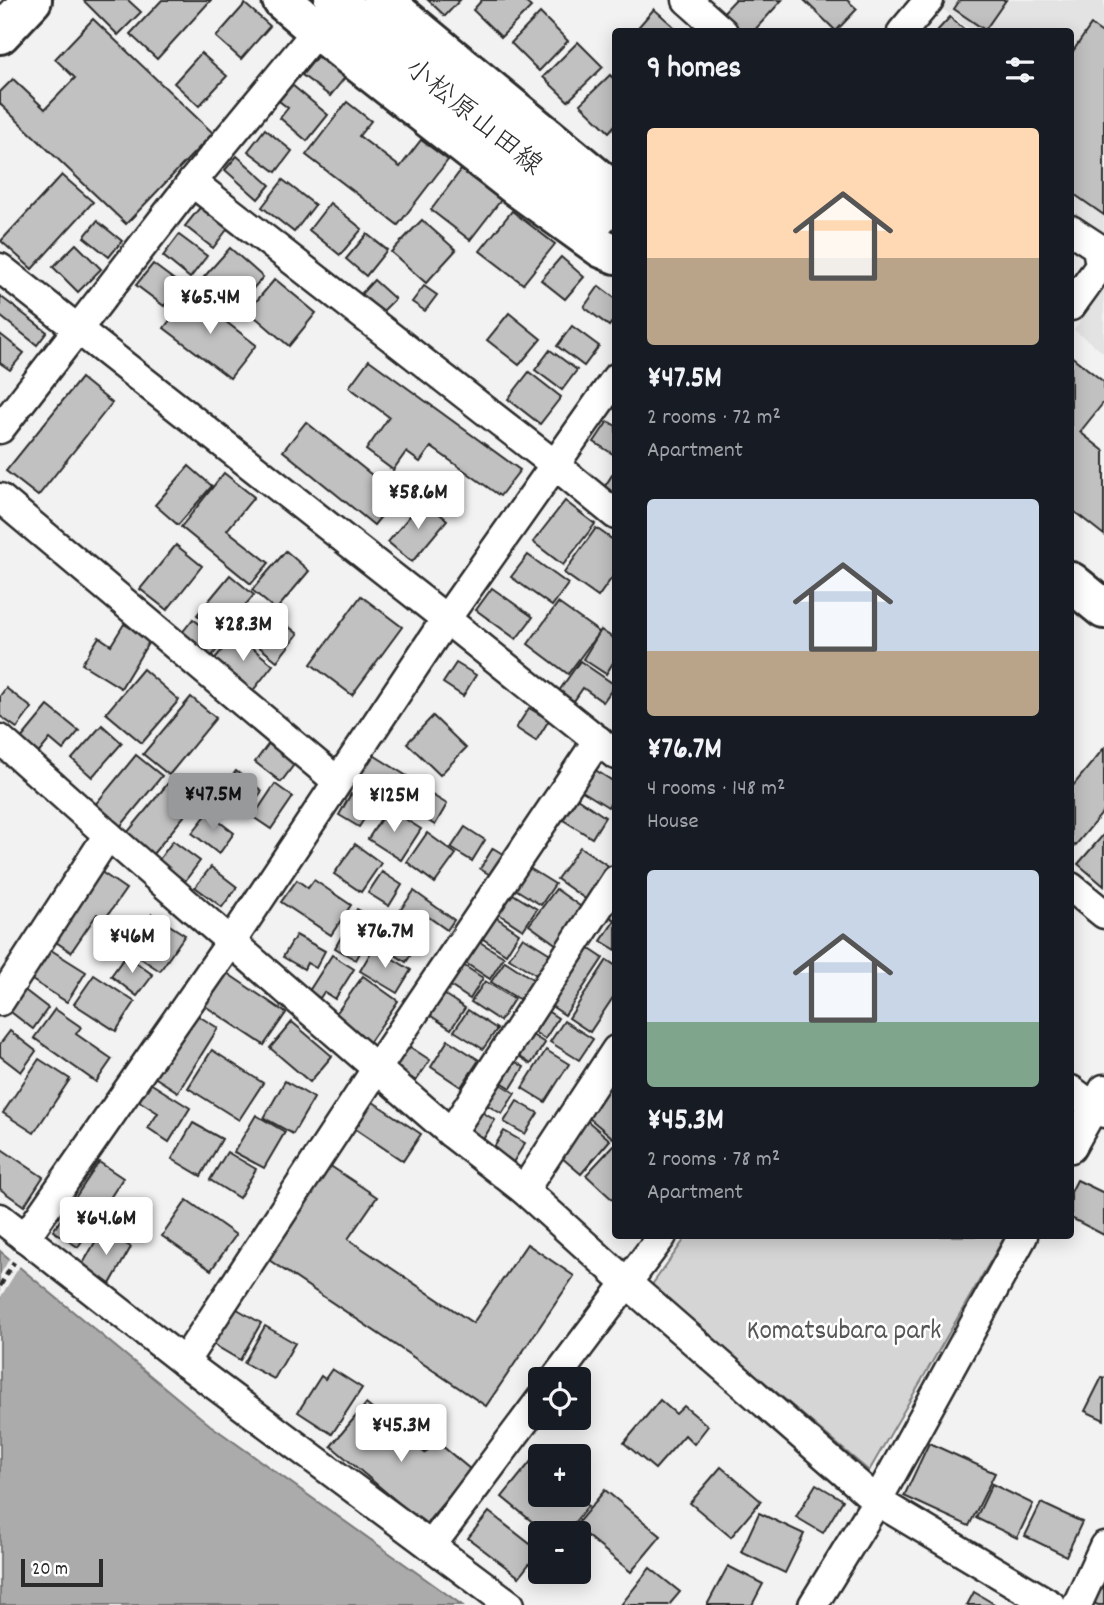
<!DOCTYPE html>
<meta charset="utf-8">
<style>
:root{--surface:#171b24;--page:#20242c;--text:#f1f3f6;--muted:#9ea1a6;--accent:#98999b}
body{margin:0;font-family:Dekko,"Klee One",sans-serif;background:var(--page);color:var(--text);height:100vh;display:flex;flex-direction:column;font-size:26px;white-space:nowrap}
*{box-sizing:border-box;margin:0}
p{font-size:23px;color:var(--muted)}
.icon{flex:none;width:38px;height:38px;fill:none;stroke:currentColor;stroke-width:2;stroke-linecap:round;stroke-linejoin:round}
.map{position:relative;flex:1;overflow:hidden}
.sheet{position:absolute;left:612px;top:28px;width:462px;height:1211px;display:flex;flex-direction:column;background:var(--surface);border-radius:7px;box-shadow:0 4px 18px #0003}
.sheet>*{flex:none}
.controls{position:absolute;left:528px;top:1367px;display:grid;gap:14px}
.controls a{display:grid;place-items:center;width:63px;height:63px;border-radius:7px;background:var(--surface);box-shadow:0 4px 18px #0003;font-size:35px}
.scale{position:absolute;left:21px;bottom:18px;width:82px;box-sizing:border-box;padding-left:7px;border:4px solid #2b2b2b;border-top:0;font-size:19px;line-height:24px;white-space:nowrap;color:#2b2b2b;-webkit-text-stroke:5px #fff;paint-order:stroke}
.price{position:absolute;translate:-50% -60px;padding:0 16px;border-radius:7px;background:#fff;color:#222;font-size:23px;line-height:46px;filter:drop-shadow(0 2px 4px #0008)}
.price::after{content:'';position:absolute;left:50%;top:42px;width:21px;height:16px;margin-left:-10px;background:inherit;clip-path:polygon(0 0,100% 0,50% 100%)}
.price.active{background:var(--accent);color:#111}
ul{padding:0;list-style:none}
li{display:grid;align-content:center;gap:14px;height:371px;padding:0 35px}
li span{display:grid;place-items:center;height:217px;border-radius:7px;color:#555}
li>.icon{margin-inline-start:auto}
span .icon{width:126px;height:126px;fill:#fffc;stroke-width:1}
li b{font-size:30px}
h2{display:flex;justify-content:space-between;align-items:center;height:84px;padding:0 35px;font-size:30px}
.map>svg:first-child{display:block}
.built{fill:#e3e3e3}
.green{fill:#d5d5d5;stroke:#808080;stroke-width:2}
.water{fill:#ababab;stroke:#787878;stroke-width:2}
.pier{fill:#f2f2f2}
.building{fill:#c1c1c1;stroke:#2b2b2b;stroke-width:2}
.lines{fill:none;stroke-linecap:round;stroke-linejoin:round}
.street-casing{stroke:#2b2b2b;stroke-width:33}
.secondary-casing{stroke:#2b2b2b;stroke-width:44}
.highway-casing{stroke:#2b2b2b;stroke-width:44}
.path{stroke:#2b2b2b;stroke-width:4.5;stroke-dasharray:7 5;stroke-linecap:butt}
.street{stroke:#fff;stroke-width:28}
.secondary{stroke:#fff;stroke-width:38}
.highway{stroke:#fff;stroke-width:38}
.labels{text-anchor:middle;stroke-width:5;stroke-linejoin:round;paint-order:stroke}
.street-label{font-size:28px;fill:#2b2b2b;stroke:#fff}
.park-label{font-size:28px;fill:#565656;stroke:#fff}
</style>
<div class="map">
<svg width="1104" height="1605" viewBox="0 0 1104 1605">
<rect width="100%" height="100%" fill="#f2f2f2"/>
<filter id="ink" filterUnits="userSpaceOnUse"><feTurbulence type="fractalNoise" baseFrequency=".0143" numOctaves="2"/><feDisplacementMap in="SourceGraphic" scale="14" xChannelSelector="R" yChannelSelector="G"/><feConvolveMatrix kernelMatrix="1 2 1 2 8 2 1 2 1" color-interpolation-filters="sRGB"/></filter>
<g filter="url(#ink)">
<g class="built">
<polygon points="948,0 1104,0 1104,245 1071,224 1071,32 973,31 941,8"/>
<polygon points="1104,286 1104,353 1074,330"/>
</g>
<polygon class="green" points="687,1236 1005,1236 869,1471 651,1286"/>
<polygon class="water" points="0,1251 210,1425 462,1605 0,1605"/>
<polygon class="pier" points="11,1256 21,1264 0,1298 0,1275"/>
<g class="building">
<polygon points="85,0 128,0 141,12 118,35 84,1"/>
<polygon points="162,0 211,0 157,59 130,34"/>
<polygon points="428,0 460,0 445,16"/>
<polygon points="482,0 523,0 531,7 501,37 473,10"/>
<polygon points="735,0 782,0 753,32 730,32 717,19"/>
<polygon points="804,0 847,0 857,9 836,31"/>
<polygon points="960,0 1006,0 985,30 954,9"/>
<polygon points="245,4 270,26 241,59 216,37"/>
<polygon points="654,9 680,32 634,32"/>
<polygon points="540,13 568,41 539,71 511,43"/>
<polygon points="950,17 967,32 936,32"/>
<polygon points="93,19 213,133 126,224 0,104 0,92 13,79 45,109 75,78 55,59"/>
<polygon points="1091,25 1104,34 1104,215 1071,192 1071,54"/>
<polygon points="578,42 603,67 568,101 543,77"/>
<polygon points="201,53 227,76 199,106 174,83"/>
<polygon points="319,54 346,76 330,96 302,75"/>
<polygon points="610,75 616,81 616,124 609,132 580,104"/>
<polygon points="292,85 328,115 307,141 280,118 288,108 279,101"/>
<polygon points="347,102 371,121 359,136 400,167 421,140 448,160 398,225 306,155"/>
<polygon points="265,129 292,151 276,172 248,151"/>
<polygon points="237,156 270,185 258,199 225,170"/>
<polygon points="461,170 501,200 470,240 431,210"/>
<polygon points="62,175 93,202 32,269 1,241"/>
<polygon points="283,180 315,205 294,232 262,207"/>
<polygon points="330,203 362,229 340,255 309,230"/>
<polygon points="202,205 229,227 213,248 185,226"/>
<polygon points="512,211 555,244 523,284 480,251"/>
<polygon points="422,220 456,250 426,283 391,252"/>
<polygon points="97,221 122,241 109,257 84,237"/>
<polygon points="367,234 387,250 366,276 346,259"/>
<polygon points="179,235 207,256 190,278 163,256"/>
<polygon points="76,244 101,269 78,292 53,267"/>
<polygon points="230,248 263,277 238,306 204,277"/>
<polygon points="561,257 584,277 565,299 541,280"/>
<polygon points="153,264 181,285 164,306 136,285"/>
<polygon points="275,279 316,313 289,346 248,311"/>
<polygon points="374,280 395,299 382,312 361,294"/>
<polygon points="424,286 437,295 425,311 412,302"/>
<polygon points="599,286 616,299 616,317 609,326 584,307"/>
<polygon points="190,294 256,345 230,378 164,328"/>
<polygon points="0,296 47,332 37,345 0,316"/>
<polygon points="509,313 541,339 519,365 487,340"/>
<polygon points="572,326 599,346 584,366 557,346"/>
<polygon points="0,334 24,353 10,370 0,363"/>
<polygon points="550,350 577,370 562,390 535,370"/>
<polygon points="1071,356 1104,382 1104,402 1080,432 1104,451 1104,535 1071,509"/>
<polygon points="369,360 520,470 500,496 431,447 420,462 406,452 393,470 366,450 389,417 349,387"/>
<polygon points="529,372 561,397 540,424 508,399"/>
<polygon points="81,378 112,403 38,496 6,471"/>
<polygon points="608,421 616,426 616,456 594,442"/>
<polygon points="306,422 398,496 374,525 283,451"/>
<polygon points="189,466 212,486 178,525 155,505"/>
<polygon points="616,469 616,497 603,489"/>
<polygon points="224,473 254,497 227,530 269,563 251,584 181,527"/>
<polygon points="423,500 447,520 412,562 388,542"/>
<polygon points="565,501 595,524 563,565 533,542"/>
<polygon points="596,528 616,542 616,572 598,597 564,573"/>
<polygon points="176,545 202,566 167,610 140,589"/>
<polygon points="286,551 309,571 276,610 252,590"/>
<polygon points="528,555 568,584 552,606 511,577"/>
<polygon points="230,575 254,595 220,635 197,615"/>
<polygon points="492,588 533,617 516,639 476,610"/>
<polygon points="361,596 402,627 352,695 311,664"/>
<polygon points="558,603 599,632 568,674 528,644"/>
<polygon points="266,609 298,634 277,661 244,635"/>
<polygon points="193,619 223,642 207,662 177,639"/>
<polygon points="124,624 150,640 121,688 82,664 99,637 111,645"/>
<polygon points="601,630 616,640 616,658 606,674 583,659"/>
<polygon points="235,634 273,665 251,693 212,662"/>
<polygon points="580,661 615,685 603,702 583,688 574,701 559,691"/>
<polygon points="456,663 476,675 463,696 443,683"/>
<polygon points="143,669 179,700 142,743 106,713"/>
<polygon points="6,688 32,708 17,728 0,716 0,696"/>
<polygon points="191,697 216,718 169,775 143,754"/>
<polygon points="48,706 79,731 63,750 50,739 37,755 20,740"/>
<polygon points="529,708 549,720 536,741 516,728"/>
<polygon points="433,716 466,748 440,775 407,743"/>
<polygon points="102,725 122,743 92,777 72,759"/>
<polygon points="270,742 296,762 281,782 255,762"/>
<polygon points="1104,748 1104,811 1075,846 1071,843 1071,788"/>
<polygon points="372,754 410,778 395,802 358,777"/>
<polygon points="136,755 162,776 115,833 89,812"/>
<polygon points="592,768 616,783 616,795 608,807 579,789"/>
<polygon points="236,771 262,791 247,811 220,791"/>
<polygon points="169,782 195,803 148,860 122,839"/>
<polygon points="275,784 293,797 271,829 253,817"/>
<polygon points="427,792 447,804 435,825 414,812"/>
<polygon points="351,794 372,807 359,827 339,815"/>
<polygon points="577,798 605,817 592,838 563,820"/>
<polygon points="388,808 421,829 401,860 368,839"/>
<polygon points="208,813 234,833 219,854 192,833"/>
<polygon points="465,827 485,840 472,861 451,848"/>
<polygon points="427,833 456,854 435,883 407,862"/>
<polygon points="1104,834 1104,886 1078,864"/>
<polygon points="173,841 200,861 185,881 158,861"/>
<polygon points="355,844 381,863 361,892 334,874"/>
<polygon points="580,847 610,867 587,900 557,879"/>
<polygon points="493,848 514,861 501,881 480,869"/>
<polygon points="526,866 555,884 541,905 512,887"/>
<polygon points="211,867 237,887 222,907 195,887"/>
<polygon points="97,869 126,889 105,919 97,914 71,952 50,938"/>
<polygon points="382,872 402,885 389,906 368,893"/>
<polygon points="297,880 308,888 314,880 351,905 331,935 281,902"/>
<polygon points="556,889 584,909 557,945 529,925"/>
<polygon points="414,891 454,920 447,930 427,916 419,927 399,912"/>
<polygon points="508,891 537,909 523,930 494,911"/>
<polygon points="616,903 616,950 601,941 615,920 608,916"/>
<polygon points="357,909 378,921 356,960 335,948"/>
<polygon points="152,914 185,935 160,971 128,950"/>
<polygon points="491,914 519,933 506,954 477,935"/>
<polygon points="387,918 420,941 406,962 372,939"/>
<polygon points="296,935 325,951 316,968 307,963 304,969 283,957"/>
<polygon points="523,937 552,955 538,976 509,958"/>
<polygon points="475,939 504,957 490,979 461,960"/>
<polygon points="582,944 603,958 565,1015 544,1001"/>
<polygon points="43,945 86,972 67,1002 24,975"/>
<polygon points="374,947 411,970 397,993 360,971"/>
<polygon points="126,955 153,975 137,996 111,976"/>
<polygon points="332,955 354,969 335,999 324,992 320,998 309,991"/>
<polygon points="454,959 483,978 470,999 441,980"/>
<polygon points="607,960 616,966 616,993 590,1032 569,1018"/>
<polygon points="505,961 534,980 520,1000 491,982"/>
<polygon points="224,971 286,1013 264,1045 202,1004"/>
<polygon points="94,975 135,1002 116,1031 74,1004"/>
<polygon points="363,976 398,1001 369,1043 333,1018"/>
<polygon points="485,981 514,999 500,1021 471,1002"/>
<polygon points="22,988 48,1008 33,1029 7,1009"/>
<polygon points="436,989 465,1008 451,1029 422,1010"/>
<polygon points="538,1005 558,1018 545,1039 525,1026"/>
<polygon points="55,1009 81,1027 76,1034 112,1059 96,1082 34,1038"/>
<polygon points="187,1009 218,1028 178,1092 148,1073"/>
<polygon points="468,1010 497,1029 483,1049 454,1031"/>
<polygon points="564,1021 593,1039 579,1060 550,1042"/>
<polygon points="292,1022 332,1056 310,1082 270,1048"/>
<polygon points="524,1030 545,1043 531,1064 511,1051"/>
<polygon points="10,1031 36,1051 21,1072 0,1056 0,1044"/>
<polygon points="448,1040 479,1060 461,1087 431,1067"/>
<polygon points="401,1041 430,1060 416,1081 388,1062"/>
<polygon points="212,1050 263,1083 239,1120 188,1088"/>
<polygon points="546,1050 569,1064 545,1102 522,1088"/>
<polygon points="503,1054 524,1067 511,1088 490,1075"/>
<polygon points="616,1058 616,1134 613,1138 582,1112"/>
<polygon points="39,1059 70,1079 34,1133 3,1113"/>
<polygon points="285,1081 314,1098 293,1134 264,1118"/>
<polygon points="495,1081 515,1093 502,1114 482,1102"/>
<polygon points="150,1083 190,1108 169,1142 148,1128 158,1113 139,1101"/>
<polygon points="517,1101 538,1113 525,1134 504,1122"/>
<polygon points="373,1102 421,1134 403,1161 354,1128"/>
<polygon points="475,1108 495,1120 482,1141 461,1128"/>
<polygon points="256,1115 285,1132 264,1168 234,1152"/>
<polygon points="584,1118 610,1140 581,1174 555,1152"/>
<polygon points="193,1123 222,1139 201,1176 172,1159"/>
<polygon points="504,1131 525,1143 512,1164 491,1152"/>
<polygon points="614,1145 616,1147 616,1203 586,1175"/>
<polygon points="0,1148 43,1177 24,1206 0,1189"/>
<polygon points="227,1152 256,1169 239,1198 210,1180"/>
<polygon points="99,1162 123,1178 78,1247 53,1231"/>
<polygon points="329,1165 377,1197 348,1239 473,1323 527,1244 574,1276 486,1406 266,1258"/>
<polygon points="1077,1180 1104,1193 1104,1235 1071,1218 1071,1192"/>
<polygon points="187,1200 236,1235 211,1270 162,1236"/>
<polygon points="102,1230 131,1247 110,1284 81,1267"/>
<polygon points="232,1306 261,1323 240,1360 211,1343"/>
<polygon points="265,1326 295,1343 274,1379 244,1363"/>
<polygon points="332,1369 362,1388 332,1434 298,1412 321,1376 325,1379"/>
<polygon points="1102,1377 1104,1378 1104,1420 1085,1411"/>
<polygon points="660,1400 676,1414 684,1406 708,1426 694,1444 685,1435 655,1469 624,1443"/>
<polygon points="366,1404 425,1453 436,1441 471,1470 425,1525 331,1446"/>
<polygon points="929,1443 995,1473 969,1526 904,1496"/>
<polygon points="532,1460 541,1468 541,1494 574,1494 588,1506 566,1533 546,1533 502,1497"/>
<polygon points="721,1467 761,1501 731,1537 690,1503"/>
<polygon points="816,1484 843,1500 823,1533 796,1517"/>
<polygon points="992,1484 1033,1504 1017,1538 976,1518"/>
<polygon points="605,1490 661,1536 631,1572 575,1526"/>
<polygon points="1041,1503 1082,1522 1066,1556 1025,1536"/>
<polygon points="489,1512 539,1551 519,1577 468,1538"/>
<polygon points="759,1513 804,1534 785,1573 741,1552"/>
<polygon points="728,1566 763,1584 752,1605 707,1605"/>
<polygon points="650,1568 680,1592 669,1605 621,1605"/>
<polygon points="1104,1569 1104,1605 1098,1605 1087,1600"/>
<polygon points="974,1592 996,1605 967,1605"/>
</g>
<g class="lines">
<defs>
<g id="street">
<polyline points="687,0 723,32"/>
<polyline points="902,32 929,0"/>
<polyline points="192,182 554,464 616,515"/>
<polyline points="1071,230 1097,247 1100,266 1071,306"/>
<polyline points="0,268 446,619 616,755"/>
<polyline points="0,429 192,182 310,39 316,29"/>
<polyline points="0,498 337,781"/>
<polyline points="0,739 108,835 451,1133 524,1190 627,1283 877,1501 1051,1605"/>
<polyline points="1071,887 1104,914"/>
<polyline points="0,1001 108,835"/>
<polyline points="1071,1090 1094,1107 1104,1113"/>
<polyline points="451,1133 616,880"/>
<polyline points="1071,1148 1104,1089"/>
<polyline points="524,1190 616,1050"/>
<polyline points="0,1218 184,1362 510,1605"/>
<polyline points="25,1238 231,942 446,619 616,378"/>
<polyline points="184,1362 377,1068 598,740"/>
<polyline points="555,1379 662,1236"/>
<polyline points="431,1546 541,1399"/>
<polyline points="813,1605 877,1501 1023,1236"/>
<polyline points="1077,1605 1104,1546"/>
</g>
<g id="secondary">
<polyline points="282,0 316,29 516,186 602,248 616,254"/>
<polyline points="334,0 598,216"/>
<polyline points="382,0 616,194"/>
<polyline points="1071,582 1104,609"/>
</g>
<polyline id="highway" points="0,34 32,0"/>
</defs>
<use href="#street" class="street-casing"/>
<use href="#secondary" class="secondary-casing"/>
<use href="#highway" class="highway-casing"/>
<polyline class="path" points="0,1286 14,1262"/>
<use href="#street" class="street"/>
<use href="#secondary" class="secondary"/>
<use href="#highway" class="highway"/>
</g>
</g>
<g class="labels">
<g class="street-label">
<text transform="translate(475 115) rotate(39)" y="10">小松原山田線</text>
</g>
<g class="park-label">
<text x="844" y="1338">Komatsubara park</text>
</g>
</g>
</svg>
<div class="controls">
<a><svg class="icon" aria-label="locate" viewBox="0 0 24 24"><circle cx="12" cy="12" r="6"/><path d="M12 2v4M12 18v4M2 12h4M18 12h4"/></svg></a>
<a>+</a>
<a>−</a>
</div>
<div class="scale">20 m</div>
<b class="price" style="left:210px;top:336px">¥65.4M</b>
<b class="price" style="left:418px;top:531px">¥58.6M</b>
<b class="price" style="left:243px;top:663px">¥28.3M</b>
<b class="price active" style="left:213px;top:833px">¥47.5M</b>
<b class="price" style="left:394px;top:834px">¥125M</b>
<b class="price" style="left:385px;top:970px">¥76.7M</b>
<b class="price" style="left:132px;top:975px">¥46M</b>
<b class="price" style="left:106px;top:1257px">¥64.6M</b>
<b class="price" style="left:401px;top:1464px">¥45.3M</b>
<section class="sheet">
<h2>9 homes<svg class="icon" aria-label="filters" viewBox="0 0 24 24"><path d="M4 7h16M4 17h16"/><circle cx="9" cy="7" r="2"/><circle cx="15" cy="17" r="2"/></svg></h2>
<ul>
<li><span style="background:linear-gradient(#ffd9b3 60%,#b9a48a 0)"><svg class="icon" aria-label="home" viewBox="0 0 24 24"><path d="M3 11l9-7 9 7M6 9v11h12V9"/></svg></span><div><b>¥47.5M</b><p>2 rooms · 72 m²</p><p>Apartment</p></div></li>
<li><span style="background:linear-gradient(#c9d6e8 70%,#b9a48a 0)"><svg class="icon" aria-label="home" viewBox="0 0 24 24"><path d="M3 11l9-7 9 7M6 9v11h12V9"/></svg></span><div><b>¥76.7M</b><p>4 rooms · 148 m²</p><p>House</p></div></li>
<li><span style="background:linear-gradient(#c9d6e8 70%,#7fa58c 0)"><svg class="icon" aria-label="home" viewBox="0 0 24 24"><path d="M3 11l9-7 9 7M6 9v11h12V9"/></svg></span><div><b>¥45.3M</b><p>2 rooms · 78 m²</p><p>Apartment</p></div></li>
</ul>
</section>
</div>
